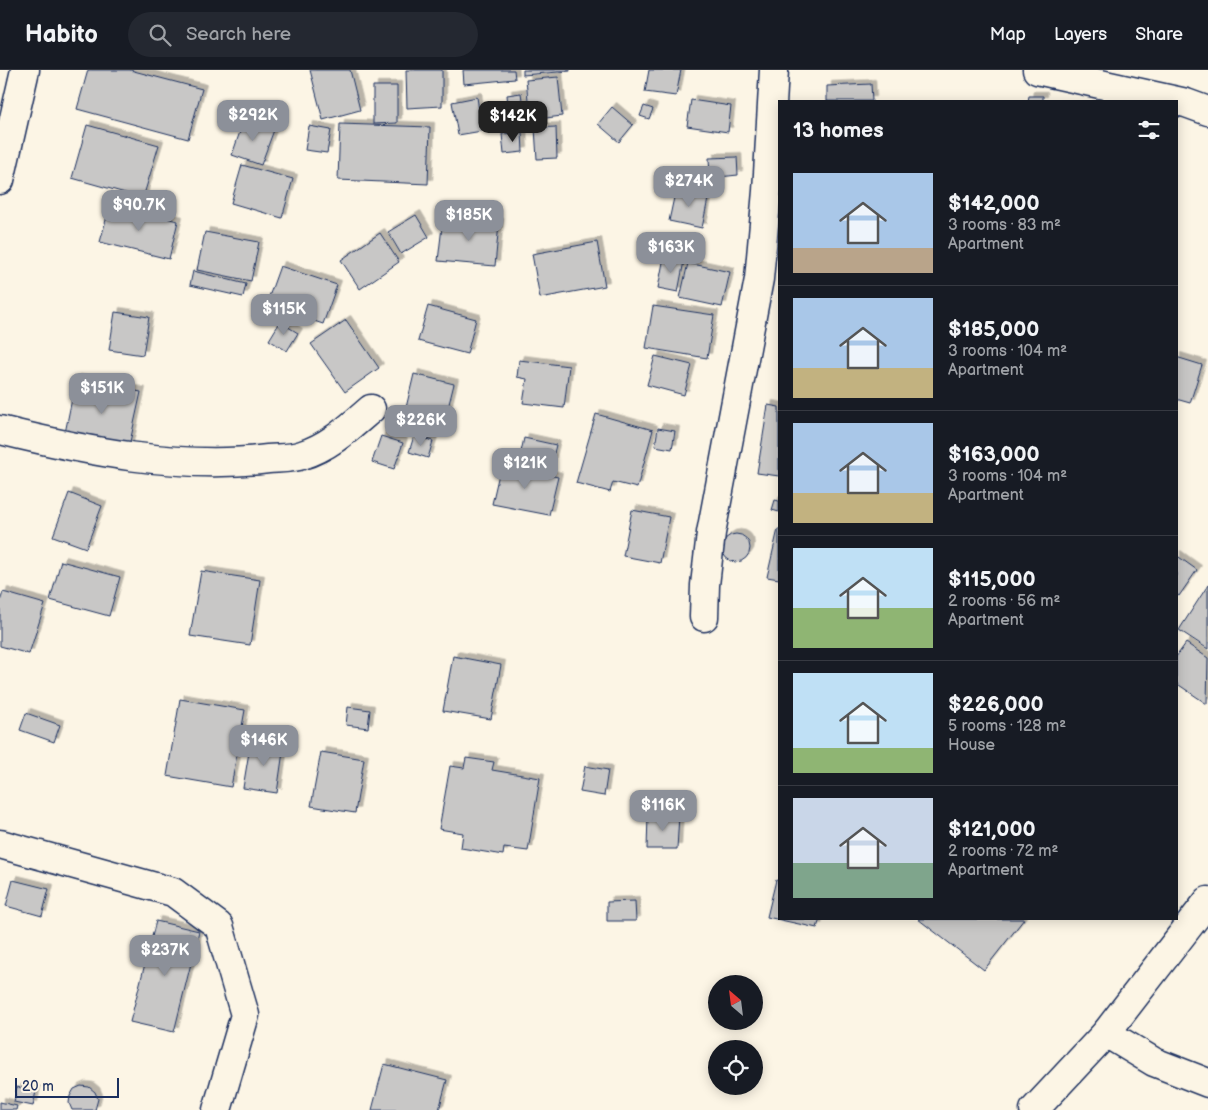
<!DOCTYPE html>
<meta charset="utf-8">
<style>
:root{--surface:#171b24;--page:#242831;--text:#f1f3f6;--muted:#9ea1a6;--line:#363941;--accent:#8c9099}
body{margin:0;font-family:"Balsamiq Sans",sans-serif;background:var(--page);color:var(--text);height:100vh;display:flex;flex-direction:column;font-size:19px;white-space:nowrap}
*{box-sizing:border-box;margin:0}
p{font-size:16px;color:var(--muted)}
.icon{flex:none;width:28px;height:28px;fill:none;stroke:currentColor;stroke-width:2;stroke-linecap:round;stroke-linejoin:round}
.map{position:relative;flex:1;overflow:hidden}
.side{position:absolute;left:778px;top:30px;width:400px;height:820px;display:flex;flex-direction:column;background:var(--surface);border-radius:0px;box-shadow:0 2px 12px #0003}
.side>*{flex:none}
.needle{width:32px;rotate:332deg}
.fabs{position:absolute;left:708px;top:905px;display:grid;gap:10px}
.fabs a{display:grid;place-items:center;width:55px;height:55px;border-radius:50%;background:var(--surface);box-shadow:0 2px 12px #0003;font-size:25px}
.scale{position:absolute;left:15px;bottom:12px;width:104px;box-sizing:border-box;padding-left:5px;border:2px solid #1b2f5e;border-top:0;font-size:14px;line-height:18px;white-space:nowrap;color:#1b2f5e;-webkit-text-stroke:4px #fcf5e5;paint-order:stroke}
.price{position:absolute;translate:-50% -42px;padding:0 11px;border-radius:10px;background:var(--accent);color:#fff;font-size:16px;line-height:32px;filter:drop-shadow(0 1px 2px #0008)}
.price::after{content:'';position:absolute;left:50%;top:30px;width:15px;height:11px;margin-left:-8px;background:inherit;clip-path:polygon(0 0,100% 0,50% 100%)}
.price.current{background:#222;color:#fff}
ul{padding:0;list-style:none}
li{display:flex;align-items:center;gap:15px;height:125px;padding:0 15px}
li+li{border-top:1px solid var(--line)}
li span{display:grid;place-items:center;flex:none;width:140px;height:100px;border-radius:0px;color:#555}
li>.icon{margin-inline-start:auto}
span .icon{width:60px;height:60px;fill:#fffc;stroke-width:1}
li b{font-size:21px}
h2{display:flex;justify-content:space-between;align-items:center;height:60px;padding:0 15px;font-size:21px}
header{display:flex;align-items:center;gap:30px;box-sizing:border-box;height:70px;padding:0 25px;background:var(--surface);border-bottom:1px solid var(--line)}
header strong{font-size:24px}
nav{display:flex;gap:28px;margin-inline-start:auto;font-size:18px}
.search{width:350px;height:45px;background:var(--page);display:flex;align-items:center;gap:12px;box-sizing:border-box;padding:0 18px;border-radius:28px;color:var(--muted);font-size:19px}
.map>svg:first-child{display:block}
.building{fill:#c8c7c6;stroke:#1b2f5e;filter:url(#shadow)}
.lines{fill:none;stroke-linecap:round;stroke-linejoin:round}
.minor-casing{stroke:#1b2f5e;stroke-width:31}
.primary-casing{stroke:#1b2f5e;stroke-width:31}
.minor{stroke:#fcf5e5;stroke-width:28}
.primary{stroke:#fcf5e5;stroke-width:28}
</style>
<header>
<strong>Habito</strong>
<div class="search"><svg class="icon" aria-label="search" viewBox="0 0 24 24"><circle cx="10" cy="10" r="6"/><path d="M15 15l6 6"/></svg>Search here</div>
<nav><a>Map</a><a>Layers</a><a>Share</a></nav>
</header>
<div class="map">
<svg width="1208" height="1040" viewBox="0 0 1208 1040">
<defs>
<filter id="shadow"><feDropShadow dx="4.5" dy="-4.5" stdDeviation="0" flood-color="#0004"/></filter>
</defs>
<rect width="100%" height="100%" fill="#fcf5e5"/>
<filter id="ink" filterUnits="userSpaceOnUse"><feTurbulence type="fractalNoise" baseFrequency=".02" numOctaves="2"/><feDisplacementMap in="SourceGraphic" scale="10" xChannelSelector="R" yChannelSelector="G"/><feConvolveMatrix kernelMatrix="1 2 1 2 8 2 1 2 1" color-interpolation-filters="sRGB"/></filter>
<g filter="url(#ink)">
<g class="building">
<polygon points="88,0 130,0 202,19 188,69 77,39"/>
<polygon points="310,0 350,0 360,40 323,50"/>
<polygon points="406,0 442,0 442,36 407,38"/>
<polygon points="463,0 514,0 515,9 464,14"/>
<polygon points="523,0 570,0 570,1 523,5"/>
<polygon points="649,0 681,0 676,26 645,22"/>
<polygon points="558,7 562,46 530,50 526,10"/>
<polygon points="871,14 872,31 827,31 827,16"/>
<polygon points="373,16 397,16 397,53 373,54"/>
<polygon points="521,23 524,43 509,45 507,25"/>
<polygon points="1029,26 1043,26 1043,31 1028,31"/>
<polygon points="477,27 482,61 458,65 452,32"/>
<polygon points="691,30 731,36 728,62 687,56"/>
<polygon points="644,36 653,39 649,49 640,46"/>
<polygon points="612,37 633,55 619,72 598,54"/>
<polygon points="244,50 274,60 261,95 232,85"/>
<polygon points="340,54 430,57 428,114 338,110"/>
<polygon points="87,55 159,75 143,128 72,108"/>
<polygon points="309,56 331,60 327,83 305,80"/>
<polygon points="556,57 557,88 537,89 535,58"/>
<polygon points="522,62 523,82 504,84 502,64"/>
<polygon points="737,87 738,105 710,108 709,88"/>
<polygon points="242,95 293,109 282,148 231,133"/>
<polygon points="676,118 709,124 702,158 669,151"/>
<polygon points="110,135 178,151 169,189 100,172"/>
<polygon points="416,145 429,167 401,184 388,162"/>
<polygon points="443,148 499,153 495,196 438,191"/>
<polygon points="205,162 259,172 251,211 197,200"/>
<polygon points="380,163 399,192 360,219 341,190"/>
<polygon points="597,172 605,216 540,228 532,184"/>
<polygon points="664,187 684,191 678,222 658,218"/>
<polygon points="688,193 730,202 722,237 680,228"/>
<polygon points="280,196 337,215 323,254 266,235"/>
<polygon points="193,201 246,214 243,227 190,215"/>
<polygon points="428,236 476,249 467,284 418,271"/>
<polygon points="653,236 714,245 707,288 646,278"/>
<polygon points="115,242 149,247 143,285 109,280"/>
<polygon points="346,250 379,298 345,322 311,274"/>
<polygon points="280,252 298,263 287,281 269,270"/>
<polygon points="655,286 692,295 684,325 647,315"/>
<polygon points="1176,287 1202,295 1190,333 1176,329"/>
<polygon points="519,290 569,296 564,338 523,333 527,309 517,307"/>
<polygon points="414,304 454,314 445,350 405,342"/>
<polygon points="76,309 141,322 128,381 64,368"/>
<polygon points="768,335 779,337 779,406 757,403"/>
<polygon points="596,344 653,360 637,418 613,412 610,422 576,413"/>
<polygon points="658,358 675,361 672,379 655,376"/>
<polygon points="381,366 403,373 394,399 372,392"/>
<polygon points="414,366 433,371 428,388 409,382"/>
<polygon points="524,368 556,375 549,403 518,396"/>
<polygon points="501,395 558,407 549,445 492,434"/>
<polygon points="69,423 102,436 86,478 53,466"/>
<polygon points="775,430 779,431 779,442 772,440"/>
<polygon points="632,440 669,447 660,493 623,486"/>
<polygon points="778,459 779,459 779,509 767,507"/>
<circle cx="736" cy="478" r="14"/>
<polygon points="1176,485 1197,500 1179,526 1176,524"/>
<polygon points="61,491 120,507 109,546 50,530"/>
<polygon points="201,501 260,510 250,575 190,566"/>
<polygon points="1208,515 1208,579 1179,560"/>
<polygon points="3,522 45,534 29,584 0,576 0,532"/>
<polygon points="1186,573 1208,588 1207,634 1176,613 1176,587"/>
<polygon points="453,586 501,595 491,649 443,641"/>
<polygon points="180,629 245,640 231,717 167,706"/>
<polygon points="348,637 370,640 368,658 346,655"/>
<polygon points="26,643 60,655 54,672 20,660"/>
<polygon points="251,670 284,675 277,723 243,718"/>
<polygon points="321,682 364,689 355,743 311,736"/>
<polygon points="466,688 494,692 492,700 540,708 528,781 504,778 503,785 461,778 463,763 439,759 450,696 464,698"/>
<polygon points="585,696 608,700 604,726 580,722"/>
<polygon points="648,744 679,745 677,779 647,779"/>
<polygon points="13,810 49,819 42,846 6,836"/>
<polygon points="776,810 779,811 779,849 820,849 817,858 767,847"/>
<polygon points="635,831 636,851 607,851 607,832"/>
<polygon points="918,849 1024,849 984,900"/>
<polygon points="156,851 199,861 174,962 130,952"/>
<polygon points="384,994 447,1010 439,1040 372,1040"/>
<polygon points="81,1016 89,1017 95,1022 98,1029 95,1040 72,1040 69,1033 70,1026 74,1019"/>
<polygon points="17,1017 36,1021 33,1036 14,1032"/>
<polygon points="0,1032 17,1036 16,1040 0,1040"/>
</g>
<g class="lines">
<defs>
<g id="minor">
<polyline points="1037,0 1186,33 1208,41"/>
<path d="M 0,360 C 85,381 180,400 268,389 C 278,388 291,389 302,385 C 329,377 350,357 371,339"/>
<polyline points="704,547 705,515 711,463 759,209 767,121 774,0"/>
<polyline points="0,774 173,822 219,856 245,945 217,1040"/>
<polyline points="1106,963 1154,992 1208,1013"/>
<polyline points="1034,1040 1106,963 1208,831"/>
</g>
<polyline id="primary" points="0,110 25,0"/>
</defs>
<use href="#minor" class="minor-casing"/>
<use href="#primary" class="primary-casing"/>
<use href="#minor" class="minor"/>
<use href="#primary" class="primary"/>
</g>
</g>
</svg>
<div class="fabs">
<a><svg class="needle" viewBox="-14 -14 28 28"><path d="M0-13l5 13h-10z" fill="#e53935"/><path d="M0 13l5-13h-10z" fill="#9ea1a6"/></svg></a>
<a><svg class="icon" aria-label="locate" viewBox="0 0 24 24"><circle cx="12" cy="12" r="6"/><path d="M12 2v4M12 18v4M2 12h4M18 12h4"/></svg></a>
</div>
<div class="scale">20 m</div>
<b class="price" style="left:253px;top:72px">$292K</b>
<b class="price current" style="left:513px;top:73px">$142K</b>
<b class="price" style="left:689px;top:138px">$274K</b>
<b class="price" style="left:139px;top:162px">$90.7K</b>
<b class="price" style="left:469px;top:172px">$185K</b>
<b class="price" style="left:671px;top:204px">$163K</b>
<b class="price" style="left:284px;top:266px">$115K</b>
<b class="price" style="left:102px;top:345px">$151K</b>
<b class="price" style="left:421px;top:377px">$226K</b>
<b class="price" style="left:525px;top:420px">$121K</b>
<b class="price" style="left:264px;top:697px">$146K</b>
<b class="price" style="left:663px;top:762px">$116K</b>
<b class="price" style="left:165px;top:907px">$237K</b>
<section class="side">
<h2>13 homes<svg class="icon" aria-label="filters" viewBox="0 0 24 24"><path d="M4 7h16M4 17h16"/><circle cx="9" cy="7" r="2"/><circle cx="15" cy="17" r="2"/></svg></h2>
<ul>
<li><span style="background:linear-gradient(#a9c7e8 75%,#b9a48a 0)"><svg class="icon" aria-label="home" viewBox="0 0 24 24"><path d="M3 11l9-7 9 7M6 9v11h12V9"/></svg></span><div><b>$142,000</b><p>3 rooms · 83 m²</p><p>Apartment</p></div></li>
<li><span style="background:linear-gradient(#a9c7e8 70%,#c2b280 0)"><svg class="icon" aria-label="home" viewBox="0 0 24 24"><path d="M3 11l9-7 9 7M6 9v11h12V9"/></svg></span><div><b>$185,000</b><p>3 rooms · 104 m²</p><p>Apartment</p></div></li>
<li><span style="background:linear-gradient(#a9c7e8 70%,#c2b280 0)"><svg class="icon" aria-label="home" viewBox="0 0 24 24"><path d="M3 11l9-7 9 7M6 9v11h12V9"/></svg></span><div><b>$163,000</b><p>3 rooms · 104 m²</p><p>Apartment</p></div></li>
<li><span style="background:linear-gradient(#bfe0f5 60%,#8fb573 0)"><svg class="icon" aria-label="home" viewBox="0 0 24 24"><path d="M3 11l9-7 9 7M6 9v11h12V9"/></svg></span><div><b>$115,000</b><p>2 rooms · 56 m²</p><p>Apartment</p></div></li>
<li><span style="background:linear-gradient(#bfe0f5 75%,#8fb573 0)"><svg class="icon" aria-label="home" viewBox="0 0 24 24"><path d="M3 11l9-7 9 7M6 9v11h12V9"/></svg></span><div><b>$226,000</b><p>5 rooms · 128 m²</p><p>House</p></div></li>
<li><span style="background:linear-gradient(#c9d6e8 65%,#7fa58c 0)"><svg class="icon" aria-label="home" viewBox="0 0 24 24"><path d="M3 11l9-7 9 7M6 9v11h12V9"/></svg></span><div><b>$121,000</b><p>2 rooms · 72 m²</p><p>Apartment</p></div></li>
</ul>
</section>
</div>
